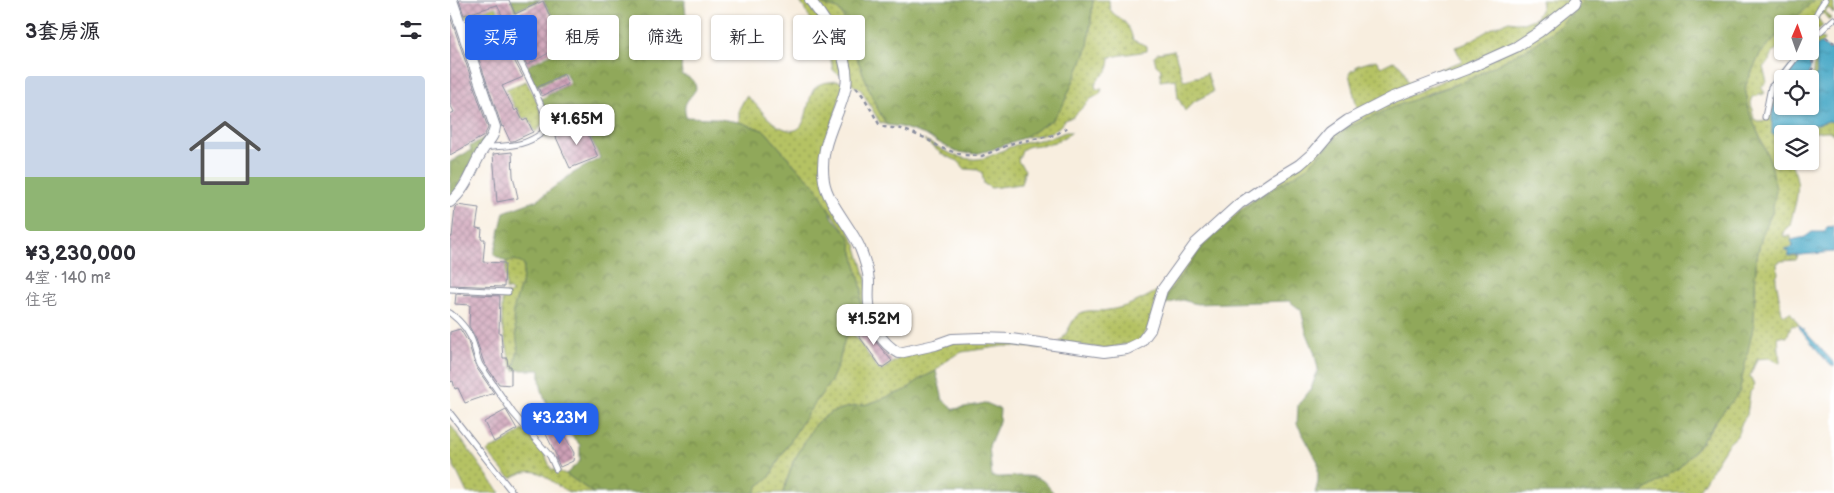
<!DOCTYPE html>
<html lang="zh">
<meta charset="utf-8">
<style>
:root{--surface:#fff;--page:#f2f2f3;--text:#2b2b33;--muted:#7c7c81;--accent:#2563eb}
body{margin:0;font-family:"Balsamiq Sans","LXGW WenKai TC",sans-serif;background:var(--page);color:var(--text);height:100vh;display:flex;flex-direction:column;font-size:19px;white-space:nowrap}
*{box-sizing:border-box;margin:0}
p{font-size:16px;color:var(--muted)}
.icon{flex:none;width:28px;height:28px;fill:none;stroke:currentColor;stroke-width:2;stroke-linecap:round;stroke-linejoin:round}
.map{position:relative;flex:1;overflow:hidden}
.drawer{display:flex;flex-direction:column;background:var(--surface);width:450px}
.drawer>*{flex:none}
.hud{position:absolute;left:15px;top:15px;width:475px;height:45px;display:flex;gap:10px}
.needle{width:32px;rotate:2deg}
.controls{position:absolute;left:1324px;top:15px;display:grid;gap:10px}
.controls a{display:grid;place-items:center;width:45px;height:45px;border-radius:5px;background:var(--surface);box-shadow:0 1px 4px #0004;font-size:25px}
.price{position:absolute;translate:-50% -42px;padding:0 11px;border-radius:10px;background:#fff;color:#222;font-size:16px;line-height:32px;filter:drop-shadow(0 1px 2px #0008)}
.price::after{content:'';position:absolute;left:50%;top:30px;width:15px;height:11px;margin-left:-8px;background:inherit;clip-path:polygon(0 0,100% 0,50% 100%)}
.price.active{background:var(--accent);color:#fff}
ul{padding:0;list-style:none}
li{display:grid;align-content:center;gap:10px;height:265px;padding:0 25px}
li span{display:grid;place-items:center;height:155px;border-radius:5px;color:#555}
li>.icon{margin-inline-start:auto}
span .icon{width:90px;height:90px;fill:#fffc;stroke-width:1}
li b{font-size:21px}
h2{display:flex;justify-content:space-between;align-items:center;height:60px;padding:0 25px;font-size:21px}
.tag{padding:0 18px;border-radius:5px;background:var(--surface);box-shadow:0 1px 4px #0004;font-size:18px;line-height:45px}
.tag.active{background:var(--accent);color:#fff}
main{display:flex;flex:1;min-height:0}
.map>svg:first-child{display:block}
.grass{fill:url(#grass-dots);stroke:#687861}
.forest{fill:url(#forest-crowns);stroke:#566c5c}
.water{fill:url(#water-ripples);stroke:#306c92}
.building{fill:url(#building-cross-hatch)}
.lines{fill:none;stroke-linecap:round;stroke-linejoin:round}
.lane-casing{stroke:#8a8e9e;stroke-width:7}
.street-casing{stroke:#8a8e9e;stroke-width:12}
.path{stroke:#8a8e9e;stroke-width:2.5;stroke-dasharray:4 4;stroke-linecap:butt}
.lane{stroke:#fff;stroke-width:5}
.street{stroke:#fff;stroke-width:10}
</style>
<main>
<section class="drawer">
<h2>3套房源<svg class="icon" aria-label="filters" viewBox="0 0 24 24"><path d="M4 7h16M4 17h16"/><circle cx="9" cy="7" r="2"/><circle cx="15" cy="17" r="2"/></svg></h2>
<ul>
<li><span style="background:linear-gradient(#c9d6e8 65%,#8fb573 0)"><svg class="icon" aria-label="home" viewBox="0 0 24 24"><path d="M3 11l9-7 9 7M6 9v11h12V9"/></svg></span><div><b>¥3,230,000</b><p>4室 · 140 m²</p><p>住宅</p></div></li>
</ul>
</section>
<div class="map">
<svg width="1384" height="493" viewBox="0 0 1384 493">
<defs>
<pattern id="grass-dots" width="8" height="8" patternUnits="userSpaceOnUse" patternTransform="scale(1.25)"><rect width="8" height="8" fill="#b5c264"/><path d="M2 2h.1M6 6h.1" fill="none" stroke="#929e56" stroke-width="1.8" stroke-linecap="round"/></pattern>
<pattern id="forest-crowns" width="20" height="18" patternUnits="userSpaceOnUse" patternTransform="scale(1.25)"><rect width="20" height="18" fill="#90a85a"/><path d="M2 6a3 3 0 1 1 6 0M12 15a3 3 0 1 1 6 0" fill="none" stroke="#75894e"/></pattern>
<pattern id="water-ripples" width="26" height="14" patternUnits="userSpaceOnUse" patternTransform="scale(1.25)"><rect width="26" height="14" fill="#46a8c6"/><path d="M2 4q2-2 4 0t4 0M15 11q2-2 4 0t4 0" fill="none" stroke="#3a89a4"/></pattern>
<pattern id="building-cross-hatch" width="8" height="8" patternUnits="userSpaceOnUse" patternTransform="scale(1.25)"><rect width="8" height="8" fill="#cea0b6"/><path d="M0 0l8 8M0 8l8-8" fill="none" stroke="#a68397"/></pattern>
</defs>
<rect width="100%" height="100%" fill="#fff"/>
<filter id="ink" filterUnits="userSpaceOnUse"><feTurbulence type="fractalNoise" baseFrequency=".02" numOctaves="2"/><feDisplacementMap in="SourceGraphic" scale="10" xChannelSelector="R" yChannelSelector="G"/><feConvolveMatrix kernelMatrix="1 2 1 2 8 2 1 2 1" color-interpolation-filters="sRGB"/></filter>
<filter id="wash" filterUnits="userSpaceOnUse"><feTurbulence type="fractalNoise" baseFrequency=".0096" numOctaves="4" result="noise"/><feDisplacementMap in="SourceGraphic" scale="20" xChannelSelector="R" yChannelSelector="G"/><feGaussianBlur stdDeviation="1.12" result="paint"/><feColorMatrix in="noise" values="0 0 0 0 0 0 0 0 0 0 0 0 0 0 0 0 0 1.4 0 .05"/><feComposite in="paint" operator="in"/></filter>
<g filter="url(#wash)">
<rect width="100%" height="100%" fill="#f8eedf"/>
<g class="grass">
<polygon points="349,0 357,0 381,37 394,75 388,74 383,70 378,47"/>
<path d="M 362,0 L 369,0 L 371,4 L 388,9 L 394,18 C 392,44 403,47 411,68 C 419,89 425,107 437,125 L 430,123 L 411,90 L 400,83 Z"/>
<path d="M 643,0 L 659,0 C 658,16 669,14 677,25 C 680,29 682,35 683,40 L 697,46 L 697,51 L 660,57 C 659,78 653,70 645,85 L 646,89 L 652,89 L 650,94 L 641,99 L 623,117 L 614,120 C 607,135 587,135 573,138 L 602,120 L 613,105 L 638,47 Z"/>
<path d="M 1091,0 L 1123,0 L 1065,44 L 908,112 L 899,74 L 901,71 L 906,69 L 906,66 L 926,60 L 931,67 L 943,61 C 951,63 956,73 957,81 C 963,84 977,77 983,74 L 984,72 C 992,67 1003,65 1012,61 L 1005,47 L 1015,44 L 1044,27 L 1059,21 L 1073,23 L 1086,18 L 1092,6 Z"/>
<polygon points="1129,0 1133,0 1130,6 1108,27 1084,45 1018,80 976,94 876,148 856,168 803,201 754,245 719,292 715,304 716,292 747,244 883,134 920,112 1041,60"/>
<polygon points="1364,0 1373,0 1360,26 1360,24 1339,24"/>
<polygon points="1377,0 1382,0 1384,4 1384,14 1379,8 1375,11 1381,19 1379,20 1373,13 1367,17 1373,26 1362,34 1367,15"/>
<path d="M 46,7 L 53,21 C 40,13 26,24 12,16 Z"/>
<path d="M 1332,30 L 1332,43 L 1323,53 L 1320,61 L 1313,67 L 1317,82 L 1311,87 L 1315,93 L 1312,95 L 1309,93 L 1307,96 L 1303,97 L 1301,103 L 1304,119 L 1308,121 L 1316,120 L 1319,115 L 1320,102 L 1326,102 L 1322,110 L 1322,134 L 1324,135 L 1379,121 L 1384,122 L 1384,135 L 1379,131 L 1374,131 L 1353,134 L 1332,134 L 1332,140 L 1330,141 L 1332,150 L 1332,161 L 1340,161 C 1342,166 1345,171 1346,176 C 1351,193 1343,209 1340,226 L 1336,228 L 1333,236 L 1341,236 L 1341,240 L 1343,244 L 1338,251 L 1339,256 L 1348,256 L 1346,260 L 1331,261 L 1327,263 L 1328,274 L 1326,276 L 1326,280 L 1332,313 L 1335,315 L 1340,312 L 1349,325 L 1341,326 L 1337,337 L 1328,336 L 1330,363 L 1319,358 L 1307,359 L 1300,376 L 1304,384 L 1303,389 L 1300,392 L 1297,415 L 1292,422 L 1287,436 L 1278,444 L 1247,493 L 1191,493 L 1229,468 L 1251,443 L 1270,415 L 1305,298 L 1306,261 L 1312,235 L 1322,213 L 1321,163 L 1300,114 L 1295,87 L 1310,54 Z"/>
<path d="M 1369,37 L 1374,39 L 1372,43 L 1366,46 L 1367,73 L 1360,86 C 1360,79 1363,76 1364,70 C 1366,60 1360,53 1360,44 Z"/>
<path d="M 724,50 L 733,79 L 736,81 C 745,75 751,78 757,73 L 763,92 L 745,101 L 735,111 L 728,98 L 726,79 L 710,81 L 711,69 L 706,65 L 704,56 L 708,53 Z"/>
<path d="M 76,81 C 82,93 103,123 85,132 L 78,117 L 73,119 L 67,108 L 65,108 L 56,89 Z"/>
<path d="M 387,81 L 394,83 L 370,168 L 407,247 L 416,278 L 418,318 L 402,332 L 430,371 L 451,357 L 503,342 L 560,343 L 591,348 L 554,346 L 512,352 L 498,359 L 486,371 L 470,379 L 456,390 L 418,404 L 399,407 L 381,412 L 365,424 L 343,462 L 333,493 L 305,493 L 308,486 L 320,477 L 328,461 L 357,414 L 381,381 L 389,362 L 395,338 L 402,321 L 410,311 L 412,290 L 399,236 L 347,168 L 315,131 L 289,122 L 289,109 L 296,96 C 310,105 317,123 335,129 C 362,139 353,95 368,85 C 373,82 381,82 387,81 Z"/>
<path d="M 615,132 L 622,132 C 613,138 602,145 591,145 C 583,146 579,145 572,150 L 568,161 L 575,170 L 571,184 L 541,188 L 534,184 L 532,173 L 528,170 L 515,169 L 508,161 L 493,155 L 474,140 C 493,149 514,165 537,157 C 546,154 556,148 565,145 C 582,140 599,140 615,132 Z"/>
<polygon points="65,260 74,264 73,277 63,311 68,348 64,370 60,362 52,324 52,294 60,294 62,292 60,290 56,290 56,262"/>
<path d="M 709,290 L 698,329 L 689,341 L 655,349 L 609,342 C 619,334 620,320 630,313 C 638,309 649,312 658,310 C 676,308 693,299 709,290 Z"/>
<polygon points="0,424 50,493 17,493 0,458"/>
<path d="M 73,430 L 93,450 L 101,469 L 116,474 L 143,493 C 136,493 125,493 119,492 C 95,481 91,461 61,478 L 54,472 L 37,452 L 40,449 L 52,444 Z"/>
</g>
<g class="forest">
<polygon points="61,0 91,0 65,11"/>
<path d="M 93,0 L 235,0 C 234,7 237,16 237,24 C 238,41 229,57 232,75 C 241,78 245,80 246,89 C 238,102 232,101 236,117 L 263,118 L 289,122 L 315,131 L 347,168 L 367,187 L 383,218 L 399,236 L 412,290 L 410,311 L 402,321 L 395,338 L 389,362 L 381,381 L 357,414 L 328,461 L 320,477 L 308,486 L 305,493 L 143,493 L 116,474 L 130,461 L 130,445 C 109,422 88,403 90,370 L 64,370 L 68,348 L 63,311 L 73,277 L 74,265 L 65,260 L 56,262 L 44,255 L 54,212 L 87,200 L 120,175 L 150,158 L 133,122 L 94,138 L 98,120 L 91,99 L 120,83 L 115,72 L 85,87 L 77,66 L 120,44 L 114,35 L 116,34 L 108,19 L 104,20 Z"/>
<path d="M 369,0 L 643,0 L 638,47 L 613,105 L 602,120 L 573,138 L 541,150 L 525,154 L 506,152 L 475,135 L 451,127 L 437,125 C 425,107 419,89 411,68 C 403,46 392,46 394,17 L 388,9 L 371,4 Z"/>
<polygon points="1133,0 1364,0 1339,24 1332,24 1332,30 1310,54 1295,87 1300,114 1321,163 1326,190 1322,213 1312,235 1306,261 1304,323 1289,393 1270,415 1251,442 1229,468 1191,493 865,493 868,482 868,462 847,424 848,405 861,389 868,369 864,351 856,331 851,310 839,301 747,304 732,300 715,304 719,292 754,245 803,201 856,168 897,128 943,107 1018,80 1084,45 1108,27 1130,6"/>
<polygon points="38,136 7,189 0,196 0,162 21,150 20,146"/>
<path d="M 486,371 L 493,400 L 504,409 L 536,403 L 550,409 L 549,422 L 539,446 L 542,477 C 556,478 579,473 590,479 C 595,481 600,489 604,493 L 333,493 L 343,462 L 365,424 L 381,412 L 399,407 L 418,404 L 456,390 L 470,379 Z"/>
</g>
<g class="water">
<polygon points="1370,43 1380,50 1384,47 1384,122 1379,121 1324,135 1322,134 1322,110 1326,102 1332,103 1332,106 1360,106 1360,86 1367,73 1366,46"/>
<path d="M 1353,51 L 1357,51 C 1364,63 1361,68 1357,79 L 1332,79 L 1332,100 L 1320,99 L 1323,87 Z"/>
<polygon points="1384,226 1384,252 1339,256 1338,251 1334,249 1342,247 1343,244 1341,240 1355,237 1362,232 1374,232 1377,227"/>
<polygon points="1349,325 1384,363 1384,366 1378,363 1350,329"/>
</g>
<g id="blocks">
<g class="building">
<polygon points="9,0 59,0 65,14 93,1 103,23 108,21 114,33 112,34 117,43 77,65 47,5 14,15"/>
<polygon points="0,16 38,128 34,136 0,155 0,114 4,112 0,104"/>
<polygon points="37,32 46,51 56,45 73,77 52,86 65,111 67,109 73,121 77,119 83,132 63,141 60,141 53,126 52,127 22,39"/>
<polygon points="114,74 118,84 92,96 88,87"/>
<polygon points="133,123 148,157 120,168 105,135"/>
<polygon points="62,152 63,176 68,198 47,202 43,154"/>
<polygon points="7,205 29,208 26,228 32,229 31,239 35,239 33,262 55,263 54,287 0,285 0,237 2,237 5,207"/>
<polygon points="6,294 50,296 49,333 51,333 53,358 57,358 58,366 61,366 61,385 49,384 34,363 26,339 19,326 20,305 5,304"/>
<polygon points="416,324 426,342 442,361 432,368 406,332"/>
<polygon points="10,329 18,342 26,367 44,393 15,403 8,388 5,389 3,381 0,382 0,332"/>
<polygon points="56,410 67,429 44,442 34,422"/>
<polygon points="105,422 109,430 111,429 124,453 123,461 110,467 106,458 107,457 93,428"/>
</g>
</g>
</g>
<g filter="url(#ink)">
<use href="#blocks" fill-opacity="0" stroke="#8a8e9e" stroke-width="1"/>
<g class="lines">
<defs>
<g id="lane">
<path d="M 11,23 C 24,27 38,21 49,28 C 58,33 94,107 95,118 C 96,123 93,129 92,133 C 72,148 57,145 34,148"/>
<path d="M 1360,39 C 1361,23 1366,13 1375,0"/>
<polyline points="1360,41 1384,19"/>
<polyline points="1315,117 1321,87 1328,81 1351,51"/>
<polyline points="0,289 58,292"/>
<path d="M 0,313 C 12,322 20,332 24,346 C 26,353 27,359 30,365 L 63,413 L 100,456 L 106,469"/>
<polyline points="0,413 63,493"/>
</g>
<g id="street">
<path d="M 360,0 C 376,20 401,59 396,86 C 389,120 368,143 374,181 C 377,202 401,227 410,248 C 414,258 418,270 419,281 C 419,288 418,296 419,303 C 420,324 431,343 449,353 L 485,345 L 502,339 L 530,338 L 561,339 L 654,352 L 677,349 L 691,342 L 700,330 L 712,290 L 746,243 L 789,204 L 824,180 L 849,165 L 864,152 L 881,132 L 898,120 L 941,98 L 1017,69 L 1066,47 L 1089,32 L 1125,3 L 1126,0"/>
<path d="M 0,202 C 18,188 22,166 34,148 C 39,140 44,137 45,127 L 2,0"/>
</g>
</defs>
<use href="#lane" class="lane-casing"/>
<use href="#street" class="street-casing"/>
<g class="path">
<polyline points="1375,37 1384,43"/>
<path d="M 1359,79 C 1364,70 1364,62 1359,52"/>
<polyline points="406,87 414,97 429,124 434,127 452,129 475,138 491,148 513,155 532,156 563,143 605,135 618,127"/>
<polyline points="1325,101 1332,101"/>
</g>
<use href="#lane" class="lane"/>
<use href="#street" class="street"/>
</g>
</g>
</svg>
<div class="controls">
<a><svg class="needle" viewBox="-14 -14 28 28"><path d="M0-13l5 13h-10z" fill="#e53935"/><path d="M0 13l5-13h-10z" fill="#7c7c81"/></svg></a>
<a><svg class="icon" aria-label="locate" viewBox="0 0 24 24"><circle cx="12" cy="12" r="6"/><path d="M12 2v4M12 18v4M2 12h4M18 12h4"/></svg></a>
<a><svg class="icon" aria-label="layers" viewBox="0 0 24 24"><path d="M12 4l9 5-9 5-9-5zM3 14l9 5 9-5"/></svg></a>
</div>
<b class="price" style="left:127px;top:146px">¥1.65M</b>
<b class="price" style="left:424px;top:346px">¥1.52M</b>
<b class="price active" style="left:110px;top:445px">¥3.23M</b>
<div class="hud">
<a class="tag active">买房</a>
<a class="tag">租房</a>
<a class="tag">筛选</a>
<a class="tag">新上</a>
<a class="tag">公寓</a>
</div>
</div>
</main>
